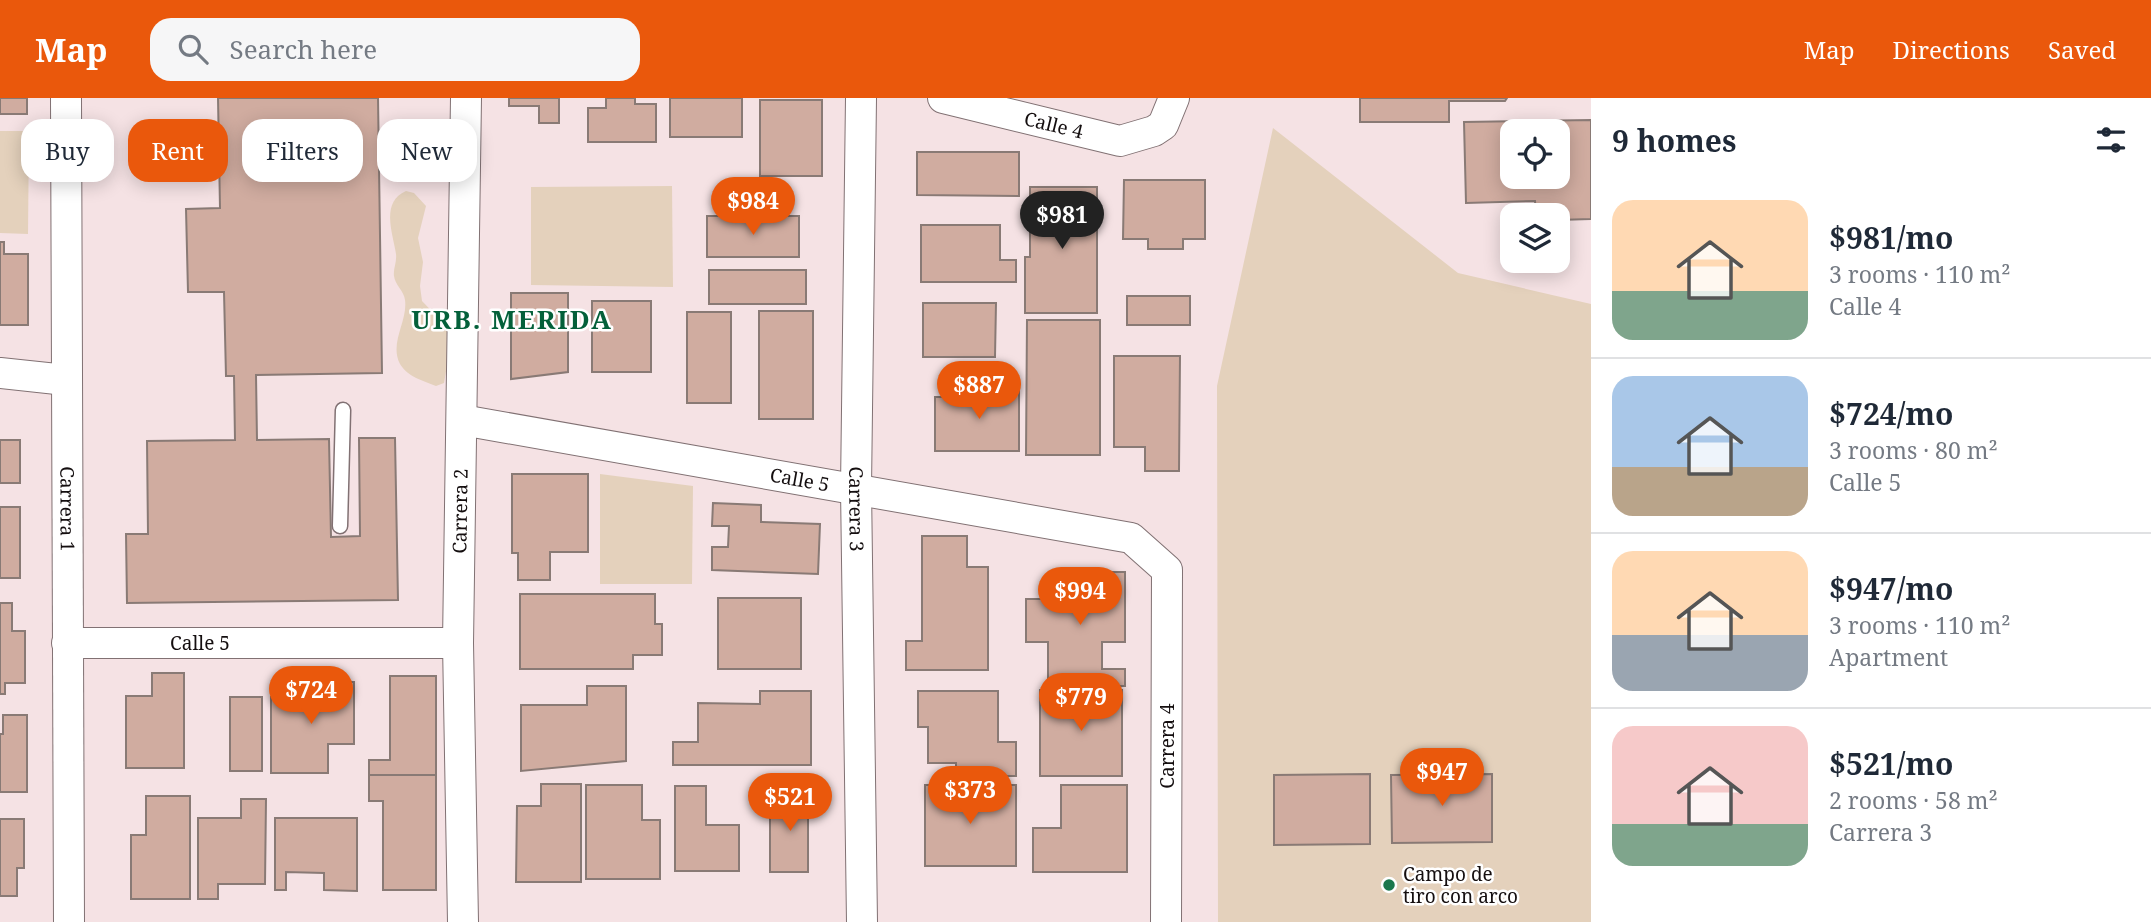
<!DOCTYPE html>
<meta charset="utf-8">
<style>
:root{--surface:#fff;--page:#f6f6f7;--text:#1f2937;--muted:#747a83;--line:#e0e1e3;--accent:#ea580c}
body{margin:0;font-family:"Noto Serif",serif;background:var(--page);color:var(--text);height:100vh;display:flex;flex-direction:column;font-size:26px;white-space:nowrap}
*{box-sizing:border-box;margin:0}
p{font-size:23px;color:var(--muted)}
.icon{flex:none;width:38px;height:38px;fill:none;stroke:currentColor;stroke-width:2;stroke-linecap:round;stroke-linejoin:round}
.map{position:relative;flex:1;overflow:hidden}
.side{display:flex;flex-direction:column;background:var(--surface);width:560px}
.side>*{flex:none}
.guide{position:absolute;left:21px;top:21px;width:665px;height:63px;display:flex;gap:14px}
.buttons{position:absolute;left:1500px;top:21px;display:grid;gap:14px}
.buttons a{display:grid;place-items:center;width:70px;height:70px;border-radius:14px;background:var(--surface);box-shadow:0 4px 18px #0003;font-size:35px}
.price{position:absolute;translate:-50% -60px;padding:0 16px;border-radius:24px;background:var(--accent);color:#fff;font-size:23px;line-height:46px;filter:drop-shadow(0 2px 4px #0008)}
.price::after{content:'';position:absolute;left:50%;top:42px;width:21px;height:16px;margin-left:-10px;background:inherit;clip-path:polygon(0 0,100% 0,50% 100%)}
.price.on{background:#222;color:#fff}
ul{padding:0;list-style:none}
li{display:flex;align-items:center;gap:21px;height:175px;padding:0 21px}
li+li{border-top:2px solid var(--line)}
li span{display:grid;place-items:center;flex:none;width:196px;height:140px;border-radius:21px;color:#555}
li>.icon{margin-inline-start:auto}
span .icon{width:84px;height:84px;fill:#fffc;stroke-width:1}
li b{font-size:30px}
h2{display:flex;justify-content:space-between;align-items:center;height:84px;padding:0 21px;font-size:30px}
.tag{padding:0 24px;border-radius:21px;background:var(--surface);box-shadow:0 4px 18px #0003;font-size:24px;line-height:63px}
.tag.on{background:var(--accent);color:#fff}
header{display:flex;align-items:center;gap:42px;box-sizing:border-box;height:98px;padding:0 35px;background:var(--accent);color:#fff}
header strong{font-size:33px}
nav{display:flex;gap:38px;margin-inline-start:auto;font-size:24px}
.search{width:490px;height:63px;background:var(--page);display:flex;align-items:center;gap:18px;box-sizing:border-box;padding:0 24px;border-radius:21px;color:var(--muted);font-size:26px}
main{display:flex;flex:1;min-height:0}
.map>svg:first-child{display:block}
.green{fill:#e4d1bc}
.building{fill:#d0aca0;stroke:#897a75;stroke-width:2;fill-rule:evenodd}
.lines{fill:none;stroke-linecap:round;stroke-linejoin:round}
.lane-casing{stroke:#817173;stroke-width:17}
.street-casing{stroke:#817173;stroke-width:32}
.lane{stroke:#fff;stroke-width:14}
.street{stroke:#fff;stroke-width:30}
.poi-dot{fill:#1b774c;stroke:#fff;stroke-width:2.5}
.labels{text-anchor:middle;stroke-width:5;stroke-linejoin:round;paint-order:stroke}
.street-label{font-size:19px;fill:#140e0f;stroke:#fff}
.poi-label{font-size:19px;fill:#140e0f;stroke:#fff;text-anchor:start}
.district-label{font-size:26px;font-weight:bold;letter-spacing:2px;fill:#04603a;stroke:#fff}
</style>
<header>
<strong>Map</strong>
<div class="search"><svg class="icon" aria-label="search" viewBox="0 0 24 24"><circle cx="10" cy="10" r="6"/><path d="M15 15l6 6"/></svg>Search here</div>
<nav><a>Map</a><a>Directions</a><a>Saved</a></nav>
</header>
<main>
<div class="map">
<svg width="1591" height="824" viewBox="0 0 1591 824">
<rect width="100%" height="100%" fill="#f5e2e4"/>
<g class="green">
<polygon points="1273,30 1458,175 1591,206 1591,824 1218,824 1217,288"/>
<polygon points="0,33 29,33 28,136 0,135"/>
<polygon points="672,88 673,189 531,187 531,89"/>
<path d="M 406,93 L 414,95 L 426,108 L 418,140 L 423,164 L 420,188 L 422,203 L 446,228 L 448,235 L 449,256 L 444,285 L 436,288 C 422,282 409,280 400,266 C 389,245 408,223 405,202 C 404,193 395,187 394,178 C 393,171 397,164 396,156 C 393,136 380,104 406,93 Z"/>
<polygon points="600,376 693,388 692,486 600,486"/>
</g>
<g class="building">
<rect x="0" y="0" width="27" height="16"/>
<polygon points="218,0 378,0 382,275 256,277 257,342 329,341 331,439 360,438 359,340 395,340 398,502 127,505 126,436 148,436 147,343 235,342 234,278 226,278 224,194 188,194 186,111 220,110"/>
<polygon points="509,0 559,0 559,25 539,25 539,8 509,8"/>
<polygon points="606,0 635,0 635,6 656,6 656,44 588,44 588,10 606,10"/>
<rect x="670" y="0" width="72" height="39"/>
<polygon points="1360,0 1507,0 1505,3 1449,3 1449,24 1360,24"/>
<rect x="760" y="2" width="62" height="76"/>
<path d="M 1591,22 L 1591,121 L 1558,122 L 1558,117 L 1536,117 L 1535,103 L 1466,105 L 1464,24 ZM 1512,33 L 1558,33 L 1558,79 L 1512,79 Z"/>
<polygon points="917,54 1019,54 1019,98 917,97"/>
<polygon points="1124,82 1205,82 1205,141 1183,141 1183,151 1148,151 1148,141 1123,141"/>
<polygon points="1030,89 1097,89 1097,215 1025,215 1025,159 1030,159"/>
<rect x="707" y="118" width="92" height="41"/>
<polygon points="921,127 1000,127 1000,162 1016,162 1016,184 921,184"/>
<polygon points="0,144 4,144 4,156 28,156 28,227 0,227"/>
<rect x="709" y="172" width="97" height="34"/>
<polygon points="511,195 568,195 568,274 511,281"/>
<rect x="1127" y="198" width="63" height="29"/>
<rect x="592" y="203" width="59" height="71"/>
<polygon points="923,205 996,205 995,259 923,259"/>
<rect x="759" y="213" width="54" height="108"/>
<rect x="687" y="214" width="44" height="91"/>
<polygon points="1027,222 1100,222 1100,357 1026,357"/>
<polygon points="1114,258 1180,258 1179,373 1145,373 1145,349 1114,349"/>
<polygon points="971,290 1019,290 1019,353 935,353 935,299 971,299"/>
<rect x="0" y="342" width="20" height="43"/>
<polygon points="512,376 588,376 588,454 550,454 550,482 518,482 518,455 512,455"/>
<polygon points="713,405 761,407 761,424 820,426 818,476 712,472 712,449 728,449 729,428 712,428"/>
<rect x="0" y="409" width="20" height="71"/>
<polygon points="922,438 967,438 967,469 988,469 988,572 906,572 906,543 922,543"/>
<polygon points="1055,474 1125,474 1125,544 1102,544 1102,571 1125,571 1125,588 1048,588 1048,544 1026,544 1026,501 1055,501"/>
<polygon points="520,496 655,496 655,526 662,526 662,557 633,557 633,571 520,571"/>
<rect x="718" y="500" width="83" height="71"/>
<polygon points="0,505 12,505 12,533 25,533 25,585 5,585 5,596 0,596"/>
<polygon points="152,575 184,575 184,670 126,670 126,598 152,598"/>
<polygon points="390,578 436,578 436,677 369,677 369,662 390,662"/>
<polygon points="290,584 354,584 354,646 328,646 328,675 271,675 271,599 290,599"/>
<polygon points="587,588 626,588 626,663 521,673 521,607 587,607"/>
<rect x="1040" y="592" width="82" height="86"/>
<polygon points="760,593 811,593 811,667 673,667 673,644 698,644 698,605 760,606"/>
<polygon points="918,593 998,593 998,644 1016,644 1016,678 956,678 956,665 928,665 928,629 918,629"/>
<rect x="230" y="599" width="32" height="74"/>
<polygon points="3,617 27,617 27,694 0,694 0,636 3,636"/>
<polygon points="1370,676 1370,746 1274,747 1274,677"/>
<polygon points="1492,676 1492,744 1392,745 1391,677"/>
<polygon points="369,677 436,677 436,792 383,792 383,703 369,703"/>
<polygon points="541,686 581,686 581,784 516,784 517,708 541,708"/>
<polygon points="586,687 642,687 642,722 660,722 660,781 586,781"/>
<rect x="925" y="687" width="91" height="81"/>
<polygon points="1061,687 1127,687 1127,774 1033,774 1033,730 1061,730"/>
<polygon points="675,688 706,688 706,727 739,727 739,773 675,773"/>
<polygon points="787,688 808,688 808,774 770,774 770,709 787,709"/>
<polygon points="146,698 190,698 190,801 131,801 131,737 146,737"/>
<polygon points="241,701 266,701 265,786 218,786 218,801 198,801 198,720 241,720"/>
<polygon points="275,720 357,720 357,793 324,792 324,775 286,774 286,792 275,792"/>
<polygon points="0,721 24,721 24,770 17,770 17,798 0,798"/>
</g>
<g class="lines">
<defs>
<polyline id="lane" points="340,428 343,312"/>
<g id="street">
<path id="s1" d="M 66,0 L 69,824"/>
<path id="s2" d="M 861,0 L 856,390 L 862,824"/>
<path id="s3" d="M 943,0 L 1120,43 L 1154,33 L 1163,27 L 1174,0"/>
<polyline points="0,275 66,282"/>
<path id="s4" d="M 462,322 L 1131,440 L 1167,472 L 1166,824"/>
<path id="s5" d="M 67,545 L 458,545"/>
<path id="s6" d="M 463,824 L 458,545 L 466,0"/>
</g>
</defs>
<use href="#lane" class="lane-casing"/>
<use href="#street" class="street-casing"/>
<use href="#lane" class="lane"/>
<use href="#street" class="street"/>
</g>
<circle class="poi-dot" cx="1389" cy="787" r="7"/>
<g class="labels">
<g class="street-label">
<text dy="7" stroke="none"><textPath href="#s3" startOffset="114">Calle 4</textPath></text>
<text dy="7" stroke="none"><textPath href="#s4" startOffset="343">Calle 5</textPath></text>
<text dy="7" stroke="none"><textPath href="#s1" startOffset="411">Carrera 1</textPath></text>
<text dy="7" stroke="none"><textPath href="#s6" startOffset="411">Carrera 2</textPath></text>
<text dy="7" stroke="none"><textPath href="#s2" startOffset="411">Carrera 3</textPath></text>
<text dy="7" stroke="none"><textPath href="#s5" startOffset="133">Calle 5</textPath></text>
<text transform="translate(1167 648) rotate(-90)" y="7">Carrera 4</text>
</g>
<g class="poi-label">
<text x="1403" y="783">Campo de<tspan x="1403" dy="22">tiro con arco</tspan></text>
</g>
<g class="district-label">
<text x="512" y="231">URB. MERIDA</text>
</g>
</g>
</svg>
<div class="buttons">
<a><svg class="icon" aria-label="locate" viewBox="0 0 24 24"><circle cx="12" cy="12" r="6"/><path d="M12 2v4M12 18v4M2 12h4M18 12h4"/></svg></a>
<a><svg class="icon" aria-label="layers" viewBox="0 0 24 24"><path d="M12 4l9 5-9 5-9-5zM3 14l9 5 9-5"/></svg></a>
</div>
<b class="price" style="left:753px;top:139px">$984</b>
<b class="price on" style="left:1062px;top:153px">$981</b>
<b class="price" style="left:979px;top:323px">$887</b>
<b class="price" style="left:1080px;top:529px">$994</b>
<b class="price" style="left:311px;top:628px">$724</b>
<b class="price" style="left:1081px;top:635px">$779</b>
<b class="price" style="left:1442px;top:710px">$947</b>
<b class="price" style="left:970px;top:728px">$373</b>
<b class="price" style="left:790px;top:735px">$521</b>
<div class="guide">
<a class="tag">Buy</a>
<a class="tag on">Rent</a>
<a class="tag">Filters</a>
<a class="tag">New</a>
</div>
</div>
<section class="side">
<h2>9 homes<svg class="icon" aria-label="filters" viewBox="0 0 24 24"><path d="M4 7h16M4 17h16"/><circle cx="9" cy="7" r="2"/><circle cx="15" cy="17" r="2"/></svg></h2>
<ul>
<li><span style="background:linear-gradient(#ffd9b3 65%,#7fa58c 0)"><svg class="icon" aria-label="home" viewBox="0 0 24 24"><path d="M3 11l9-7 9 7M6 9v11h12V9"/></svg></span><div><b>$981/mo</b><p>3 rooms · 110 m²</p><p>Calle 4</p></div></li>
<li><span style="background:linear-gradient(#a9c7e8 65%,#b9a48a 0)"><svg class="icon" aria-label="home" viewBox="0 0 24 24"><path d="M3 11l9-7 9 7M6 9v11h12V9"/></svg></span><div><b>$724/mo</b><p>3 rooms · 80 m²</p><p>Calle 5</p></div></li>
<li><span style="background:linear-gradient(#ffd9b3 60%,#9aa5b1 0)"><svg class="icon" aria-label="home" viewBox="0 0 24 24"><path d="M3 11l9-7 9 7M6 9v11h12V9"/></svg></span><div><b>$947/mo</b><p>3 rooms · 110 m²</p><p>Apartment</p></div></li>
<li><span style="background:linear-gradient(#f6c9c9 70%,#7fa58c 0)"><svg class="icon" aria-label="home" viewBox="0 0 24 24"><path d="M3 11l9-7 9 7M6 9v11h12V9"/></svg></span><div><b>$521/mo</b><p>2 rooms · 58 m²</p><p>Carrera 3</p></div></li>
</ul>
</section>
</main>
